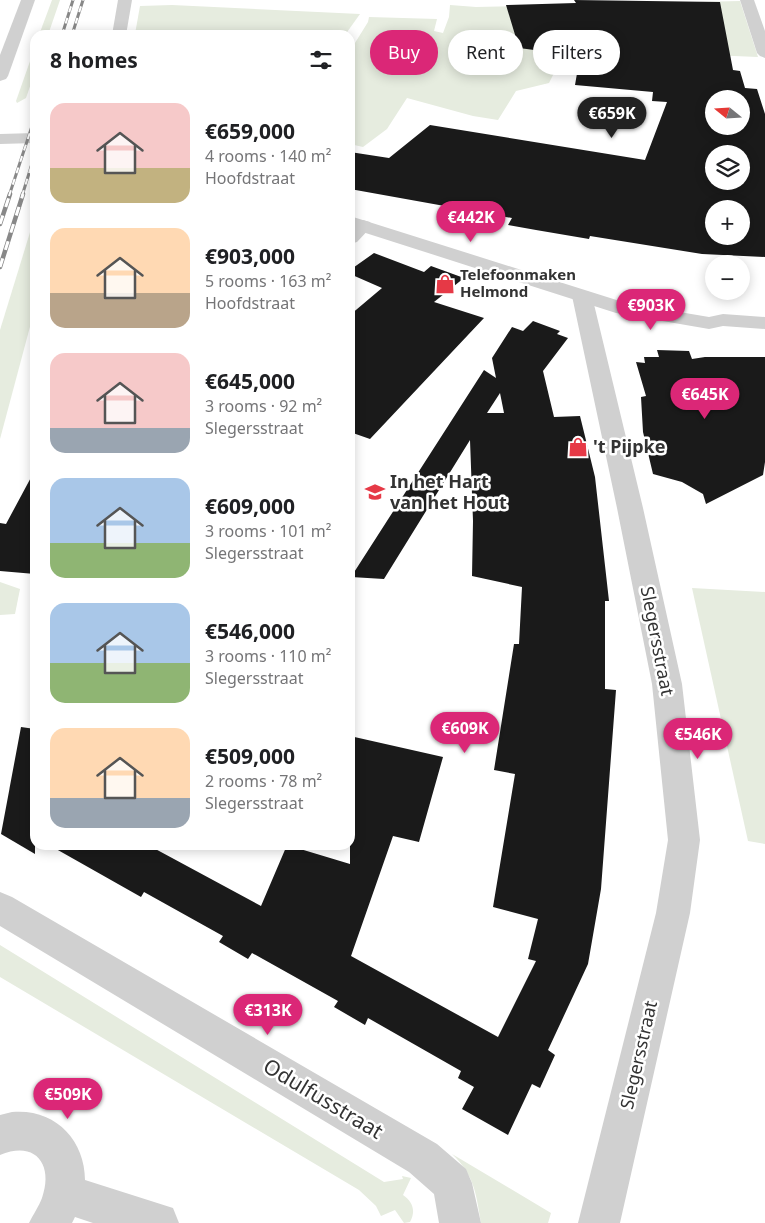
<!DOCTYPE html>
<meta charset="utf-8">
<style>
:root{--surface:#fff;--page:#f6f6f6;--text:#202124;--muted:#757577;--accent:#db2777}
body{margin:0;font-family:"Noto Sans",sans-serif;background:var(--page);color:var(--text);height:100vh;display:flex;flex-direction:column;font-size:19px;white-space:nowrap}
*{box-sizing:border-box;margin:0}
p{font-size:16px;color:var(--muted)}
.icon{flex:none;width:28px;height:28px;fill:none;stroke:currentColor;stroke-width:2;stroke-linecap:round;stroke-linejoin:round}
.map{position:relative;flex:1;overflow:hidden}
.sheet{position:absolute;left:30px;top:30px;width:325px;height:820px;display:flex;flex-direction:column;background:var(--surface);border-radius:15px;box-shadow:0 2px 12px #0003}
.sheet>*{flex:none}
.guide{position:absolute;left:370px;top:30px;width:320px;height:45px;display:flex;gap:10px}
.needle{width:32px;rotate:288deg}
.fabs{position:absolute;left:705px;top:90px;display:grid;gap:10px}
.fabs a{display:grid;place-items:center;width:45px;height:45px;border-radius:50%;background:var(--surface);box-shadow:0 2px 12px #0003;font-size:25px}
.price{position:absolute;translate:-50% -42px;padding:0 11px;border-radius:18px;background:var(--accent);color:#fff;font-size:16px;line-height:32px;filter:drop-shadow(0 1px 2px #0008)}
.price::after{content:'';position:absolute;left:50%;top:30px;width:15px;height:11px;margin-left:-8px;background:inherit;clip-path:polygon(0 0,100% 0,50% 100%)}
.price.on{background:#222;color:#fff}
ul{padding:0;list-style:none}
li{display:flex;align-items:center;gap:15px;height:125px;padding:0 20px}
li span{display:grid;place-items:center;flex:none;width:140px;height:100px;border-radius:15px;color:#555}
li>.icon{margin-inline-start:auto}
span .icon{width:60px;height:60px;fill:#fffc;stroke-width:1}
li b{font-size:21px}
h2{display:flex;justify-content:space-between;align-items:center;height:60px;padding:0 20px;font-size:21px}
.chip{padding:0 18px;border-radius:22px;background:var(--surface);box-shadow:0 2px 12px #0003;font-size:18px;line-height:45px}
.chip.on{background:var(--accent);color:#fff}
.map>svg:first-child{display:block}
.green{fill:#e6ecdf}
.building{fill:#1a1a1a;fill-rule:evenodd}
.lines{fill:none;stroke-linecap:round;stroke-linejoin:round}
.minor{fill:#d0d0d0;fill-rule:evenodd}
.tertiary{fill:#d0d0d0;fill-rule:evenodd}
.rail-far1-casing{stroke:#888;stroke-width:3}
.rail-casing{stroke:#888;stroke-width:4.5}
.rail-far1{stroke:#fff;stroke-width:2;stroke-dasharray:6;stroke-linecap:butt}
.rail{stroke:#fff;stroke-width:3;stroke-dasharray:9;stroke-linecap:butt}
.labels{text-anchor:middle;stroke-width:5;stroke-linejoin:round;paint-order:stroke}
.far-poi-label{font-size:15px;font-weight:bold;fill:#333;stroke:#fff;text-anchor:start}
.poi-label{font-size:18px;font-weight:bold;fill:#333;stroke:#fff;text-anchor:start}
.street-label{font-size:18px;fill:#333;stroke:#fff}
.near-street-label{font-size:21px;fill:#333;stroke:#fff}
</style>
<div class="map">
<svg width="765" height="1223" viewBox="0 0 765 1223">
<rect width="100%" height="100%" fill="#fff"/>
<g class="green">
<polygon points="52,0 60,0 48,35 39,35"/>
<polygon points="740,1 758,57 566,49 549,83 516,91 498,120 473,116 407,98 387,129 363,147 350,144 350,51 368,22 369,17 437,19 434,31 443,33 449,17 450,5 476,7"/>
<polygon points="172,5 360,14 345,35 135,34 140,6"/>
<polygon points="35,47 35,72 26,98 17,103 16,101"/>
<polygon points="35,216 35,308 0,439 0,330"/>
<polygon points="0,582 20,589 15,614 0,615"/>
<polygon points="692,588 765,592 765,844 748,841"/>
<path d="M 0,945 L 384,1182 L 403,1179 L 402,1176 L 411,1178 L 403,1195 C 413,1202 416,1211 410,1222 L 404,1223 L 395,1210 L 381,1216 L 376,1206 L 359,1190 L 0,977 Z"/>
<path d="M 452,1154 L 551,1213 L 548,1223 L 481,1223 C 476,1194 475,1176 452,1154 Z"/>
</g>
<g class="building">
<path d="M 574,0 L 720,2 L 733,70 L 740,71 L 745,88 L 757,89 L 765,114 L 765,257 L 702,254 L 590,236 L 589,239 L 536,230 L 508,225 L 512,218 L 350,189 L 350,152 L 389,158 L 430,125 L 645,160 L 667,102 L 652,101 L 653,92 L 575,85 L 580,56 L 519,48 L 506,5 L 576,3 ZM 714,99 L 741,99 L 741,126 L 714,126 ZM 714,154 L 741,154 L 741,181 L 714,181 ZM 714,209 L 741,209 L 741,236 L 714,236 Z"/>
<polygon points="374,253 424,272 431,266 464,278 434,302 484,318 370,439 350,432 350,315 382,288 350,274 350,270"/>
<path d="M 533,321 L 560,331 L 557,334 L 568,338 L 543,371 L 554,417 L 580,416 L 595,477 L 609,601 L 605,601 L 605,689 L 616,690 L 601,889 L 588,964 L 548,1050 L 555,1055 L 540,1088 L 532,1084 L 508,1135 L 462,1109 L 474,1087 L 458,1078 L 461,1071 L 368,1018 L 365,1025 L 334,1007 L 338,1001 L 252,953 L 248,959 L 219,942 L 223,936 L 144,892 L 141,897 L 49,845 L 148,845 L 261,906 L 287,845 L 350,864 L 350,736 L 443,757 L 419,842 L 393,836 L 351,956 L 498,1037 L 536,961 L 528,959 L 538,919 L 493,907 L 515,774 L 494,770 L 514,644 L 519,644 L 522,587 L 472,576 L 473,521 L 470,440 L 384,579 L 351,577 L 484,370 L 496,378 L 492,358 L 512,327 L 523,331 ZM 500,393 L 504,413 L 487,413 Z"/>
<polygon points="657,350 689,351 692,359 705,357 765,357 765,462 763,475 706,504 703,494 682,482 653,474 643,432 641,397 646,396 636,362 645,363 644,357 659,357"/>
<polygon points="35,470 35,574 0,571 0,523 6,524"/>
<polygon points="21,727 35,729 35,854 1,834"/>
</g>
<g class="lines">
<g class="minor">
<polygon points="21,0 35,0 8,76 6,79 0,81 0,55"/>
<polygon points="118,0 132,0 126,35 112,35"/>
<polygon points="740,0 754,0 765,31 765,58 760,56 757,53"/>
<polygon points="363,220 370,222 372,226 357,242 350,244 350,228 356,222"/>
<polygon points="582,290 589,292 592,296 643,508 682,684 700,840 690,913 620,1223 578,1223 656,913 668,840 652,684 617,508 572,296 575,292"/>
<polygon points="0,892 12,897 437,1144 466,1169 472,1183 481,1223 439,1223 434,1194 409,1172 0,926"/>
<path d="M 12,1112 C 54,1108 85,1139 85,1180 L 173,1208 L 179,1223 L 93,1223 L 75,1217 L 72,1223 L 29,1223 C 33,1215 39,1206 42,1198 C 54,1164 35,1140 0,1155 L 0,1115 Z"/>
</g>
<g class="tertiary">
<polygon points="35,133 35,143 0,144 0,134"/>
<polygon points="350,216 626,303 709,317 723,314 765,317 765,329 723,326 709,329 616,313 350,228"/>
</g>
<defs>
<g id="rail-far1">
<polyline points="62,35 73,0"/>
<polyline points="72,35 83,0"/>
<polyline points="9,196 35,117"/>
<polyline points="22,196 35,154"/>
</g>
<g id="rail">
<polyline points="0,224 10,194"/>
<polyline points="0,267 23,194"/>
</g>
</defs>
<use href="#rail-far1" class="rail-far1-casing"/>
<use href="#rail" class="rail-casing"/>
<use href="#rail-far1" class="rail-far1"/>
<use href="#rail" class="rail"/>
</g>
<defs>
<symbol id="shop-bare" viewBox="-9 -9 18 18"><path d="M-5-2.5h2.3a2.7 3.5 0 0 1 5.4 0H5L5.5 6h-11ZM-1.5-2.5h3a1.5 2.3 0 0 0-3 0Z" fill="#e63946" stroke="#fff" stroke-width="2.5" paint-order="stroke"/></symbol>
<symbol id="school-bare" viewBox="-9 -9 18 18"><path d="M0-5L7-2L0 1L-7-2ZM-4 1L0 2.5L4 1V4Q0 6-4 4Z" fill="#e63946" stroke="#fff" stroke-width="2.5" paint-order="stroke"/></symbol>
</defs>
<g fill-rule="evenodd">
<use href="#shop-bare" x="431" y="270" width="28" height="28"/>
<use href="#shop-bare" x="564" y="433" width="28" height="28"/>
<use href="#school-bare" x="361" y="478" width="28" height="28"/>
</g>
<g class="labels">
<g class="far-poi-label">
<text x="460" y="280">Telefoonmaken<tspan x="460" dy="17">Helmond</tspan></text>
</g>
<g class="poi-label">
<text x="593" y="453">'t Pijpke</text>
<text x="390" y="488">In het Hart<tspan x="390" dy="21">van het Hout</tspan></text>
</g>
<g class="street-label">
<text transform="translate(657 641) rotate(79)" y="6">Slegersstraat</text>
<text transform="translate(639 1055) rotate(-77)" y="6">Slegersstraat</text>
</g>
<g class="near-street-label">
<text transform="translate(323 1099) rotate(31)" y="7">Odulfusstraat</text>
</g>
</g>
</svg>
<div class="fabs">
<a><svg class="needle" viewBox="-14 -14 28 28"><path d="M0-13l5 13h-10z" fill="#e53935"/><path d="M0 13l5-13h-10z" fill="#757577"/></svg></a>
<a><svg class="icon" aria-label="layers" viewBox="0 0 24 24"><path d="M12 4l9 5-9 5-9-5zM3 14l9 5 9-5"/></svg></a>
<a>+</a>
<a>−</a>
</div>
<b class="price on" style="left:612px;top:139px">€659K</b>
<b class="price" style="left:471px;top:243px">€442K</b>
<b class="price" style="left:651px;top:331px">€903K</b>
<b class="price" style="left:705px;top:420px">€645K</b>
<b class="price" style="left:465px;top:754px">€609K</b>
<b class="price" style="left:698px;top:760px">€546K</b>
<b class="price" style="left:268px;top:1036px">€313K</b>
<b class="price" style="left:68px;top:1120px">€509K</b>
<div class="guide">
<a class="chip on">Buy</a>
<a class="chip">Rent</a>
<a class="chip">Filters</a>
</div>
<section class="sheet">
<h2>8 homes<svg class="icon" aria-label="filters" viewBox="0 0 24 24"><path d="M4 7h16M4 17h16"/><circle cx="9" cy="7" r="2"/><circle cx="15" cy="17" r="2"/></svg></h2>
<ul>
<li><span style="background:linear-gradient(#f6c9c9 65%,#c2b280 0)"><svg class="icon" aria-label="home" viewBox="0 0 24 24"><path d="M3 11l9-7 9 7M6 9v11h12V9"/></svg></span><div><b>€659,000</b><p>4 rooms · 140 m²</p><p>Hoofdstraat</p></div></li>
<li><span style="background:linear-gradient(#ffd9b3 65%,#b9a48a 0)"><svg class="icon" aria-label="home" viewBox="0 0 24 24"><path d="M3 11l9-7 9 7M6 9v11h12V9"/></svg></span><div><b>€903,000</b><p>5 rooms · 163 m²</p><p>Hoofdstraat</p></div></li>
<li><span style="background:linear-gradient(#f6c9c9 75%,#9aa5b1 0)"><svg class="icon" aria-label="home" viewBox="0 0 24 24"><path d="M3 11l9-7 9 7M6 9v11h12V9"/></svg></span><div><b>€645,000</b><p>3 rooms · 92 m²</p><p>Slegersstraat</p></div></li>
<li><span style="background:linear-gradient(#a9c7e8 65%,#8fb573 0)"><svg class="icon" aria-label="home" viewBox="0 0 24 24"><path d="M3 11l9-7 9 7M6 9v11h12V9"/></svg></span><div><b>€609,000</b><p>3 rooms · 101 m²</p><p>Slegersstraat</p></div></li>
<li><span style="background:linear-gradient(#a9c7e8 60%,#8fb573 0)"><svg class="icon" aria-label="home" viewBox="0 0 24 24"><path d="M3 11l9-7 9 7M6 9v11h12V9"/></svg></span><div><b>€546,000</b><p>3 rooms · 110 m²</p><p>Slegersstraat</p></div></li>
<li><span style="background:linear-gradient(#ffd9b3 70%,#9aa5b1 0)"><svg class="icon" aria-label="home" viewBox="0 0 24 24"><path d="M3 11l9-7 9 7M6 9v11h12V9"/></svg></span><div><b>€509,000</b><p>2 rooms · 78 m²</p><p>Slegersstraat</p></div></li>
</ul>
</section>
</div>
